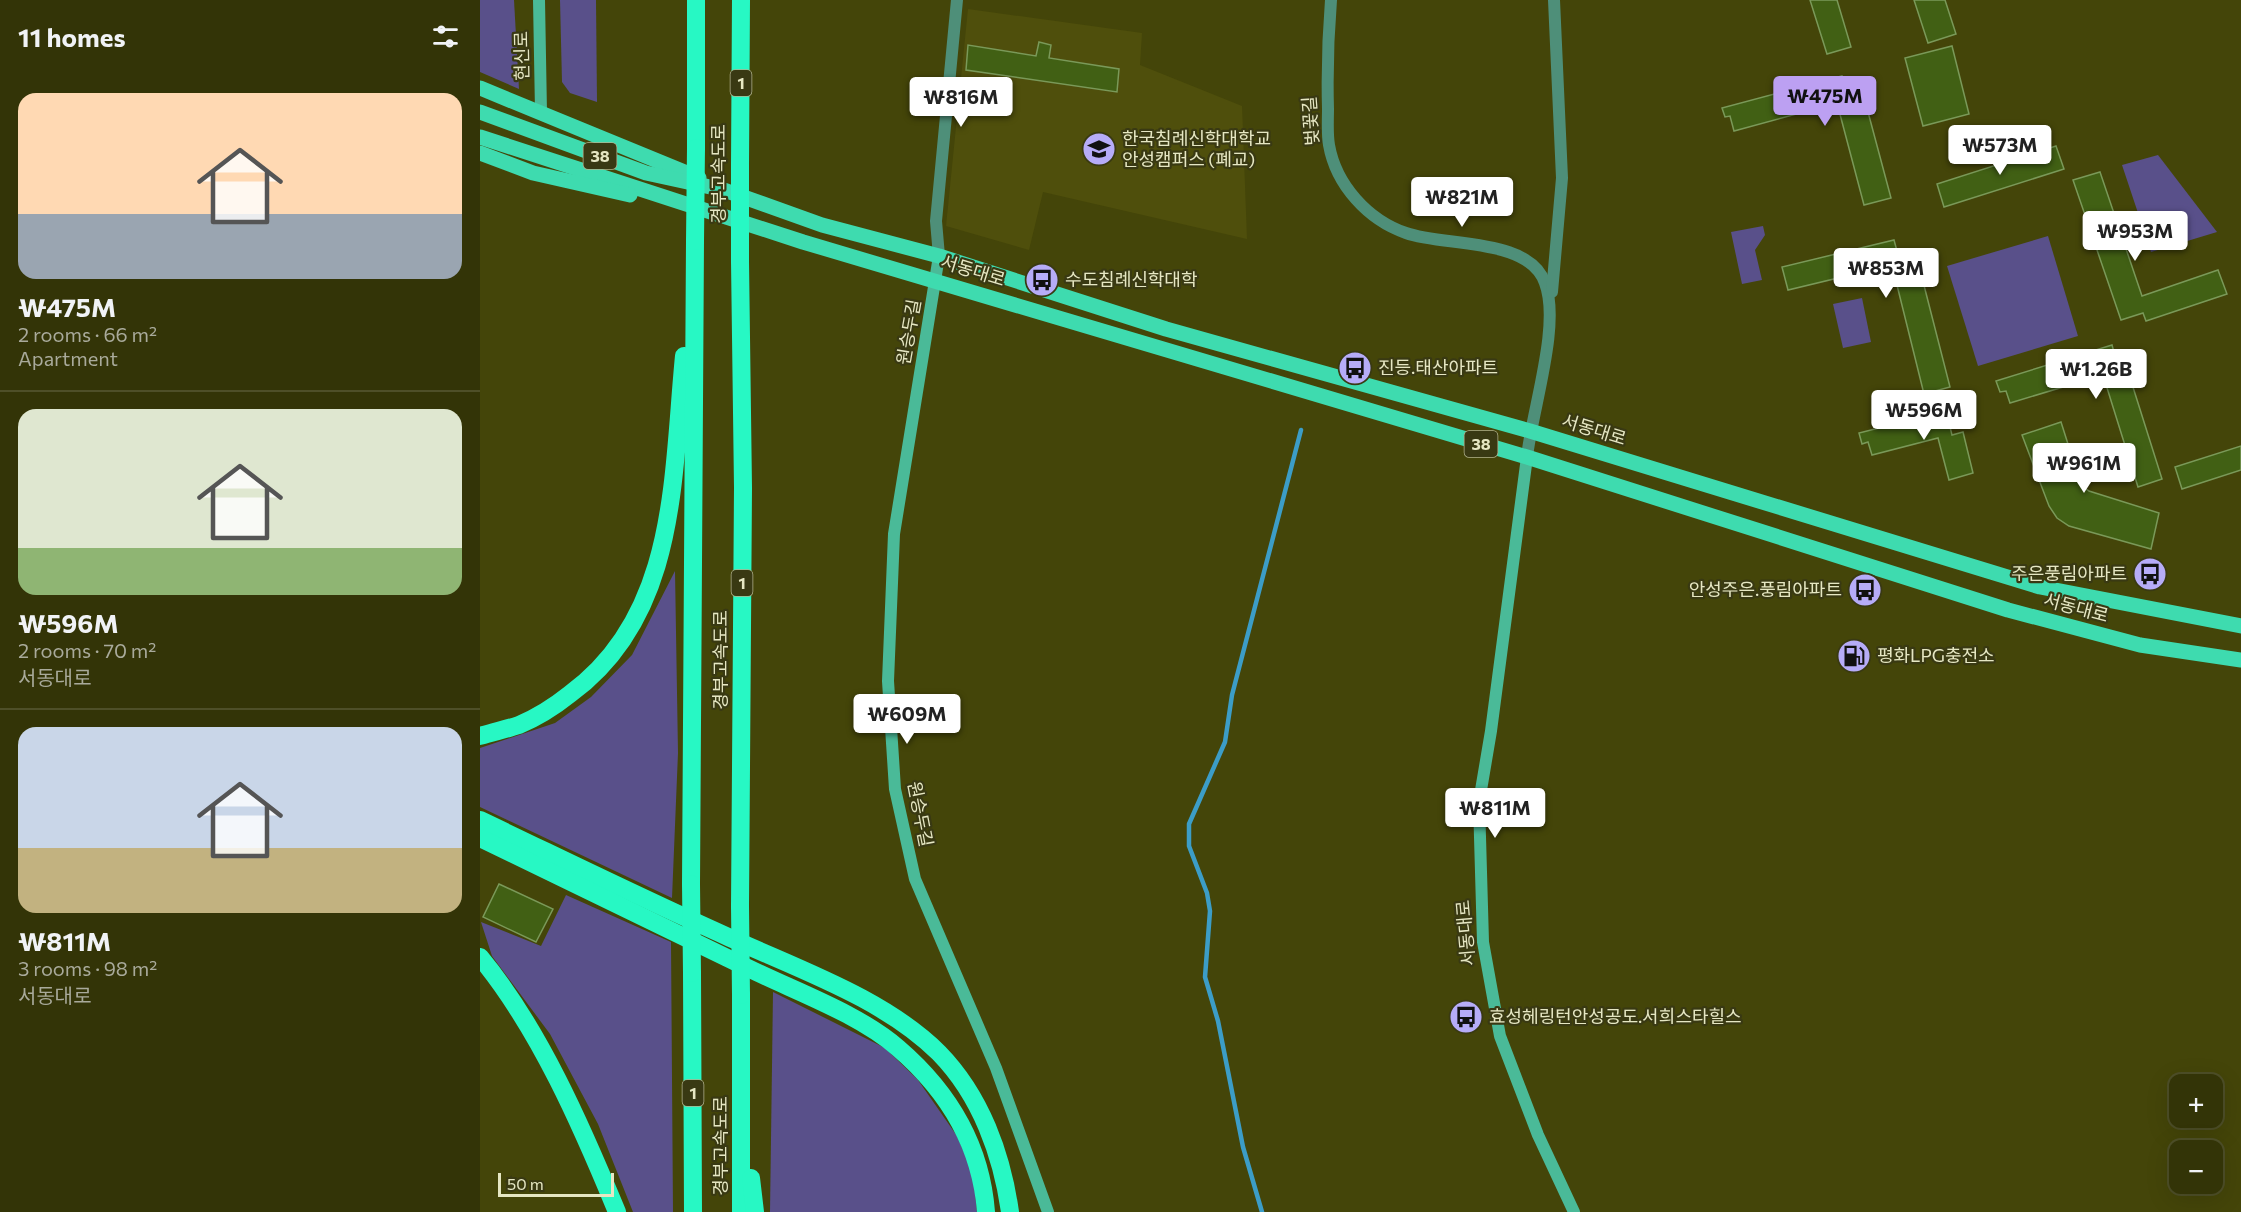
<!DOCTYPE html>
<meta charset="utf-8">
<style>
:root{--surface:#333407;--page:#3e3f15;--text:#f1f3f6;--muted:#a9aa9b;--line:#4e4f28;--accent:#bca0f2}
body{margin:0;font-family:Commissioner,"Noto Sans KR",sans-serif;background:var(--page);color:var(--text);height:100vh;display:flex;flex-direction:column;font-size:22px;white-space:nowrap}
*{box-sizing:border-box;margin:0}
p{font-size:20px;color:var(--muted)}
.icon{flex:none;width:33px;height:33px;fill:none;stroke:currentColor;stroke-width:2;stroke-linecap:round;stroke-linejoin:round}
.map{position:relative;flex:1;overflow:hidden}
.side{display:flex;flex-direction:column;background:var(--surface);width:480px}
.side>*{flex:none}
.buttons{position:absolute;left:1689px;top:1074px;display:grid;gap:12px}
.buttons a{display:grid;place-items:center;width:54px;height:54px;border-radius:12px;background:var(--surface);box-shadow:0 6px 24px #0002,0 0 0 2px var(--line);font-size:30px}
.scale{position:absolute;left:18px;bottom:15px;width:116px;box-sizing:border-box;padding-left:6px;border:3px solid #e6e7c3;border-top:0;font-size:16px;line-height:21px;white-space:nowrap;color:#e6e7c3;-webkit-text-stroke:4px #393913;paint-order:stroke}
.price{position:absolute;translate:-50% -51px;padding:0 14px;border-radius:6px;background:#fff;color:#222;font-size:20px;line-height:39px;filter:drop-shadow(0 2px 3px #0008)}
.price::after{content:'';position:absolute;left:50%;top:36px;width:18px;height:14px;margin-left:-9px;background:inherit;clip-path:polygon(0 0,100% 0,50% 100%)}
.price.active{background:var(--accent);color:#111}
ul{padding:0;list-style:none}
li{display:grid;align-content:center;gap:12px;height:318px;padding:0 18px}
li+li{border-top:2px solid var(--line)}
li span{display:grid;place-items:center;height:186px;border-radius:18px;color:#555}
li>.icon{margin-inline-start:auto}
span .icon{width:108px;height:108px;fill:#fffc;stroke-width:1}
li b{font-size:26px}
h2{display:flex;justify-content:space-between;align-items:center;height:72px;padding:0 18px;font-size:26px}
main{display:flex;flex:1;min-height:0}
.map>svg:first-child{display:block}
.built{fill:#4f4f0c}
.green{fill:#59508a}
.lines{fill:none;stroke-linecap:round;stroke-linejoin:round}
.stream{stroke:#3c9dc7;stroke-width:4.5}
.building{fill:#416014;stroke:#7a9959;stroke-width:1.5}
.street{stroke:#4e8f79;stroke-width:12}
.secondary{stroke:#4aba98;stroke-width:12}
.primary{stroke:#3edbaf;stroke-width:15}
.highway{stroke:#27f8c4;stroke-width:18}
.highway-bridge{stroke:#27f8c4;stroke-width:18}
.labels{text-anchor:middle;stroke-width:4.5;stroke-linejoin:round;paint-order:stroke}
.shield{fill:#393913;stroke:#b2b38e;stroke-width:1.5}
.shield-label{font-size:16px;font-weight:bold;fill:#e6e7c3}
.street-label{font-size:18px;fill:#e6e7c3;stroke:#393913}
.poi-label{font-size:18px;fill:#e6e7c3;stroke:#393913;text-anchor:start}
</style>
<main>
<section class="side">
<h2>11 homes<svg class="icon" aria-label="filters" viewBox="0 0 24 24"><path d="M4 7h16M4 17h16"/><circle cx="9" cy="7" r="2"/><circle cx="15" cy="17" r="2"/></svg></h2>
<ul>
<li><span style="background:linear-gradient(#ffd9b3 65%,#9aa5b1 0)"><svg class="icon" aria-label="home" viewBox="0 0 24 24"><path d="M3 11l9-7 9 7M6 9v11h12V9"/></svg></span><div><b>₩475M</b><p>2 rooms · 66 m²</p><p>Apartment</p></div></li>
<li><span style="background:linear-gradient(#dfe7d0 75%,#8fb573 0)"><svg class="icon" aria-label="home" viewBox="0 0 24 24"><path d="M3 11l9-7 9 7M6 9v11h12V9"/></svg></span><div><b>₩596M</b><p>2 rooms · 70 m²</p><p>서동대로</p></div></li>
<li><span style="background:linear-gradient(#c9d6e8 65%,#c2b280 0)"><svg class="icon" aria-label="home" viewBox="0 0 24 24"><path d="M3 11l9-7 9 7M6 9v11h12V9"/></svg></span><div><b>₩811M</b><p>3 rooms · 98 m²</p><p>서동대로</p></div></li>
</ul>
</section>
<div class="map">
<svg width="1761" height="1212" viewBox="0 0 1761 1212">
<rect width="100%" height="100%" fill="#444509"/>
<polygon class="built" points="488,9 662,33 660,65 762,106 767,239 563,192 549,250 466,226"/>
<g class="green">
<polygon points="0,0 34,0 39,89 0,72"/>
<polygon points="80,0 116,0 117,102 90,93 82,82"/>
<polygon points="1678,155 1737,232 1671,252 1642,165"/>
<polygon points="1283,226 1285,235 1275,250 1282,280 1262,284 1251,232"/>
<polygon points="1568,236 1598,336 1498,366 1467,266"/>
<polygon points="1382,298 1391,342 1363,348 1353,304"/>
<polygon points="195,571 198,753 192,898 0,807 0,748 75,723 111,697 152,655"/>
<polygon points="86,895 191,942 193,1212 153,1212 118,1124 70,1034 12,956 1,922 61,946"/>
<polygon points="293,992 405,1048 438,1080 477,1136 493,1173 497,1212 290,1212"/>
</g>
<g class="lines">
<polyline class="stream" points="782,1212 763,1147 738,1021 725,977 730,911 727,893 709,846 709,824 745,742 752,695 821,430"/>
</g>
<g class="building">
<polygon points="1330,0 1357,0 1371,47 1347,54"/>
<polygon points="1434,0 1465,0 1476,34 1448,43"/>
<polygon points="559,42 571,45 569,58 639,69 637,92 486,70 488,45 556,56"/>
<polygon points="1472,46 1489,114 1443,126 1425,58"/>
<polygon points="1362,76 1369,101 1384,97 1411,198 1384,205 1357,103 1254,131 1250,116 1245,117 1242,108"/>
<polygon points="1576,146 1584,169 1464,207 1457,184"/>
<polygon points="1620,172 1662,296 1738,270 1747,294 1666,321 1663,313 1641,320 1593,180"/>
<polygon points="1414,240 1420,262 1437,258 1470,387 1444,394 1412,265 1308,290 1302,267"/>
<polygon points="1632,345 1638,367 1646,365 1682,479 1658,487 1623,375 1530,403 1526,391 1520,392 1516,381"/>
<polygon points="1466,411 1472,435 1483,432 1493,473 1469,480 1458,438 1392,455 1388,442 1382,444 1379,433"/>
<polygon points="1581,422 1601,485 1609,491 1679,513 1671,549 1589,526 1577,518 1569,506 1542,435"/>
<polygon points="1761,446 1761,470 1702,489 1695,467"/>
<polygon points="19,884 73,909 56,942 3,917"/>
</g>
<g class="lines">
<g class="street">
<path d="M 851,0 C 848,37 847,72 848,109 C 848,120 847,134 849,145 C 856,185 888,220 926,233 C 965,247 1049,237 1065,283 C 1081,325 1052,410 1047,457"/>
<polyline points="459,256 456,221 477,0"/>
<polyline points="1072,292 1082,178 1074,0"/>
</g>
<g class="secondary">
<polyline points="59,0 61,112"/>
<polyline points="459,256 414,534 408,681 415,789 435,879 516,1068 568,1212"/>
<polyline points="1047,457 1011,731 999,802 1003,942 1020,1036 1058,1135 1094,1212"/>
</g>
<g class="primary">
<polyline points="0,88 219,178"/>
<polyline points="0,112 166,173 244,190 342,225 459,256 686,329 1050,431 1560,587 1761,626"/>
<polyline points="0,137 323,242 1047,457 1528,610 1660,645 1761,660"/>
<polyline points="0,153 53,173 150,195"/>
</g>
<g class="highway">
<polyline points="216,148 216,0"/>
<polyline points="260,165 261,0"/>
<path d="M 0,736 C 13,732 27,729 39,725 C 58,717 75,706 90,694 C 198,615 192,478 204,356"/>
<path d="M 0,820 C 82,859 163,899 246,936 C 317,969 404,998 459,1053 C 501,1096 522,1155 530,1212"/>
<path d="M 0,838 C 90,882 180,926 270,969 C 317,992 379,1014 418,1048 C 468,1091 501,1146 506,1212"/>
<polyline points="211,884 215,241"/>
<polyline points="260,906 263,488 260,261"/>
<path d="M 0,957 C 59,1028 102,1127 137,1212"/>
<polyline points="212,973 213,1212"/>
<polyline points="261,995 261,1212"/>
<polyline points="271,1178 275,1212"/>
</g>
<g class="highway-bridge">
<polyline points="260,165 260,261"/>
<polyline points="215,241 216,148"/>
<polyline points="211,884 212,973"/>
<polyline points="260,906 261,995"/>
</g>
</g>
<defs>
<symbol id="university-disc" viewBox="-11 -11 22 22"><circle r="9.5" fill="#b6acf8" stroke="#393913"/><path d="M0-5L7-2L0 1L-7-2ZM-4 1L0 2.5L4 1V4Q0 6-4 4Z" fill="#111"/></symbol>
<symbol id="bus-disc" viewBox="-11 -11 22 22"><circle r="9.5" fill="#b6acf8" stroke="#393913"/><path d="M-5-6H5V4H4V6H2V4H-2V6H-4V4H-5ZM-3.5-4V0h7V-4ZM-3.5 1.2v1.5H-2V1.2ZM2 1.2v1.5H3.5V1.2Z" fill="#111"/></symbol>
<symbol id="fuel-disc" viewBox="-11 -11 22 22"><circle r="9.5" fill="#b6acf8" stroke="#393913"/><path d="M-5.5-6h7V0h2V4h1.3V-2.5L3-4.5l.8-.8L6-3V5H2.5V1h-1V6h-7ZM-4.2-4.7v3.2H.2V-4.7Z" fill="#111"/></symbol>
</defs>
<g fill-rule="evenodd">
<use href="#university-disc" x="600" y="130" width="38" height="38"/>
<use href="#bus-disc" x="543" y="261" width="38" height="38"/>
<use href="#bus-disc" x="856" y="349" width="38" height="38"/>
<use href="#bus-disc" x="1651" y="555" width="38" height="38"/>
<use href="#bus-disc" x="1366" y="571" width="38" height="38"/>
<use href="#fuel-disc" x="1355" y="637" width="38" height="38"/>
<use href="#bus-disc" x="967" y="998" width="38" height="38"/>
</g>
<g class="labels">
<g class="shield">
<rect x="250.5" y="70" width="21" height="26" rx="4.5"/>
<rect x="103.5" y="143" width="33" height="26" rx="4.5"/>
<rect x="984.5" y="431" width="33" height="26" rx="4.5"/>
<rect x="251.5" y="570" width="21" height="26" rx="4.5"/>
<rect x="202.5" y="1080" width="21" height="26" rx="4.5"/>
</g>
<g class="shield-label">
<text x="261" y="89">1</text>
<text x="120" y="162">38</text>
<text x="1001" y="450">38</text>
<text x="262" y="589">1</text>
<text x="213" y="1099">1</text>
</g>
<g class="street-label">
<text transform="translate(42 56) rotate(-91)" y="6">현신로</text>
<text transform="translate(831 121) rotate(-94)" y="6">벚꽃길</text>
<text transform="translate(239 174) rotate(-90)" y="6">경부고속도로</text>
<text transform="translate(493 271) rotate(17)" y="6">서동대로</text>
<text transform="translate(429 332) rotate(-80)" y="6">원승두길</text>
<text transform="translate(1114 430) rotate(17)" y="6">서동대로</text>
<text transform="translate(1596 608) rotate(15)" y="6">서동대로</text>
<text transform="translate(241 660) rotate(-90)" y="6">경부고속도로</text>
<text transform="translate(440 814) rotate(79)" y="6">원승두길</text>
<text transform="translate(986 933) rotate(-95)" y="6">서동대로</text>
<text transform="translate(241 1146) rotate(-90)" y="6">경부고속도로</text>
</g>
<g class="poi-label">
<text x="642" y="145">한국침례신학대학교<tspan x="642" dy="21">안성캠퍼스 (폐교)</tspan></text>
<text x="585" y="286">수도침례신학대학</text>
<text x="898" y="374">진등.태산아파트</text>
<text x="1647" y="580" text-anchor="end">주은풍림아파트</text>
<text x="1362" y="596" text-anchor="end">안성주은.풍림아파트</text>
<text x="1397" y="662">평화LPG충전소</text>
<text x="1009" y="1023">효성헤링턴안성공도.서희스타힐스</text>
</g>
</g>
</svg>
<div class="buttons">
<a>+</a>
<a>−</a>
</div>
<div class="scale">50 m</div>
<b class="price active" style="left:1345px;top:127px">₩475M</b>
<b class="price" style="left:481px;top:128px">₩816M</b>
<b class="price" style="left:1520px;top:176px">₩573M</b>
<b class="price" style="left:982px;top:228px">₩821M</b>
<b class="price" style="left:1655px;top:262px">₩953M</b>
<b class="price" style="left:1406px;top:299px">₩853M</b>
<b class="price" style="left:1616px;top:400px">₩1.26B</b>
<b class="price" style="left:1444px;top:441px">₩596M</b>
<b class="price" style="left:1604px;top:494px">₩961M</b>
<b class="price" style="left:427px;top:745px">₩609M</b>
<b class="price" style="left:1015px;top:839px">₩811M</b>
</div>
</main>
